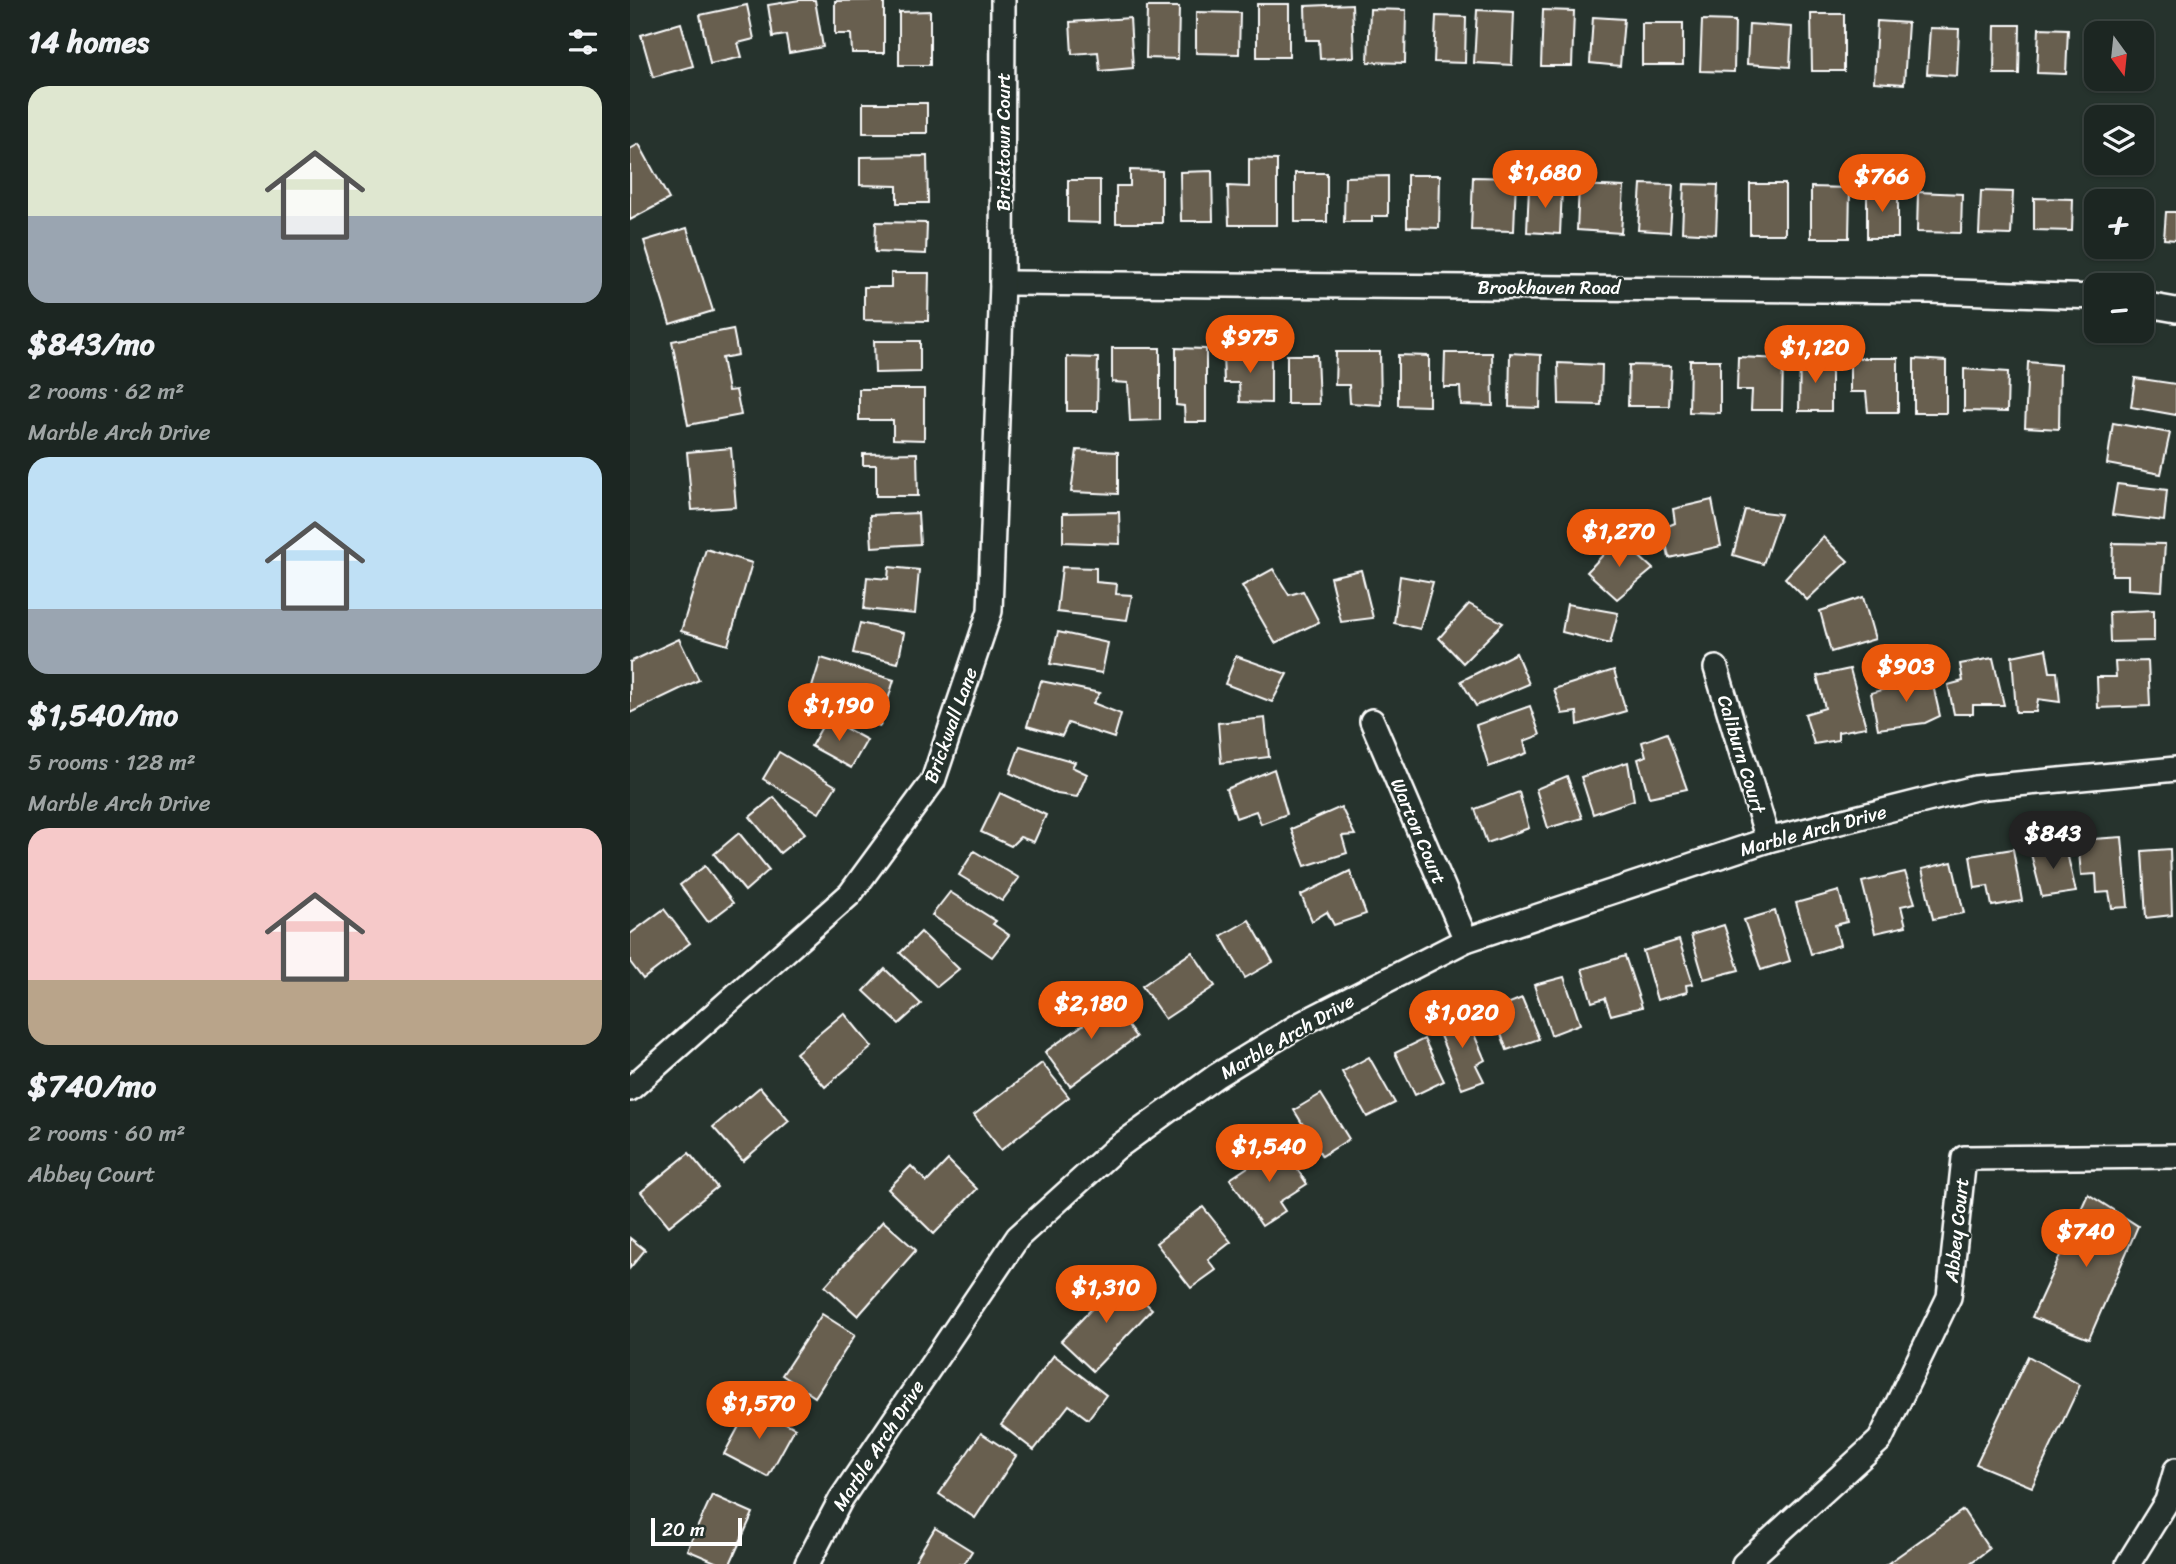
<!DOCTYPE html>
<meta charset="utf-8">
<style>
:root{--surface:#1c2622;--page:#252e2a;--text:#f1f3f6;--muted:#a0a5a5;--line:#3a4340;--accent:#ea580c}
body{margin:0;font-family:Sriracha,sans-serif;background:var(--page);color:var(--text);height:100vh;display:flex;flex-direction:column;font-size:26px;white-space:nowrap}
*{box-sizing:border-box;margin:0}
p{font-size:23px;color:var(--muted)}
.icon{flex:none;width:38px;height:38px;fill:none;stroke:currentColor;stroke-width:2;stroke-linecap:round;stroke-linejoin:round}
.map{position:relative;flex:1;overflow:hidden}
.drawer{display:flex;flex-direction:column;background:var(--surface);width:630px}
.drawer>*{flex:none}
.needle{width:46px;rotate:165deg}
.controls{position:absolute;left:1454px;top:21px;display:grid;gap:14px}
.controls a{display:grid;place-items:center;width:70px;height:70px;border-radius:14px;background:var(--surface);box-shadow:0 2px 5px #0004,0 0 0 2px var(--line);font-size:35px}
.scale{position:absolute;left:21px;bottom:18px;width:91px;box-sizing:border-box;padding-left:7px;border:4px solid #fff;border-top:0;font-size:19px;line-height:24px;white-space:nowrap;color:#fff;-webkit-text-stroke:5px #26332d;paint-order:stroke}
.price{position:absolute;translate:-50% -60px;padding:0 16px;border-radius:24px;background:var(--accent);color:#fff;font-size:23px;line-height:46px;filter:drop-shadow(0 2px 4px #0008)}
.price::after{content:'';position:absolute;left:50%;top:42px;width:21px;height:16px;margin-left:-10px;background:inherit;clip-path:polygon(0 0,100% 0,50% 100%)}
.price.on{background:#222;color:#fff}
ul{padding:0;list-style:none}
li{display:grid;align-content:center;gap:14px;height:371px;padding:0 28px}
li span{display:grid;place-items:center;height:217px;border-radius:21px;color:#555}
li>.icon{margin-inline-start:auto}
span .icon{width:126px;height:126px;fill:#fffc;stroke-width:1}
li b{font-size:30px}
h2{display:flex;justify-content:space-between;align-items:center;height:84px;padding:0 28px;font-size:30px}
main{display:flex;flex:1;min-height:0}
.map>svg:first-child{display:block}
.building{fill:#675e50;stroke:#fff;stroke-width:2}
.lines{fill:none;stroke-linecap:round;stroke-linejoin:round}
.street-casing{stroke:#fff;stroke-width:28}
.street{stroke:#26332d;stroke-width:23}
.labels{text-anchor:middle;stroke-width:5;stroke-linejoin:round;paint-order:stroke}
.street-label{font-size:19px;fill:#fff;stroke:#26332d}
</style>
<main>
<section class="drawer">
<h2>14 homes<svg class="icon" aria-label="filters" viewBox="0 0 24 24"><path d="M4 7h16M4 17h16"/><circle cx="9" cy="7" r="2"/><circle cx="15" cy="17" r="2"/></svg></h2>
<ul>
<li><span style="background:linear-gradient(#dfe7d0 60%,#9aa5b1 0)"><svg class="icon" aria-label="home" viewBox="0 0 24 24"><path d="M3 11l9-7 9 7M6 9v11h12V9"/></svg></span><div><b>$843/mo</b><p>2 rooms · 62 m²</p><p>Marble Arch Drive</p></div></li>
<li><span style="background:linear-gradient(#bfe0f5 70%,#9aa5b1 0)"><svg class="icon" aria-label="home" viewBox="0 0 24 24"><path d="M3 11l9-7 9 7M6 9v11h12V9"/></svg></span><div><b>$1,540/mo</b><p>5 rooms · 128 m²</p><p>Marble Arch Drive</p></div></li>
<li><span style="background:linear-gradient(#f6c9c9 70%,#b9a48a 0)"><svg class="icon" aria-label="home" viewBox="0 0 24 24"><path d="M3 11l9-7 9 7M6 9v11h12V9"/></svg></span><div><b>$740/mo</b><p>2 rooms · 60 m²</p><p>Abbey Court</p></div></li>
</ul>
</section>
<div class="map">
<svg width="1546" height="1564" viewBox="0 0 1546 1564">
<rect width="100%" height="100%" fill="#26332d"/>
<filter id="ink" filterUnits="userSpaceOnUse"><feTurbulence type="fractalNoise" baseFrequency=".0143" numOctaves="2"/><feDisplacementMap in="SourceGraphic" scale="14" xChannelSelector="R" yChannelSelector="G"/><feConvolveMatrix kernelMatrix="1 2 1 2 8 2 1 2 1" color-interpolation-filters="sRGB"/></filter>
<g filter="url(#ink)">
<g class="building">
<polygon points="170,0 185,0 193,47 159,53 156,35 143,37 138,5"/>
<polygon points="254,0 254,53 222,53 221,34 205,34 205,1"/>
<rect x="627" y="4" width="32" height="53"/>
<polygon points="722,4 724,57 690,59 689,40 676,40 675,6"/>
<polygon points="117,5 124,39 108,43 112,57 80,64 70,15"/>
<polygon points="517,7 549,7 548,59 516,58"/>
<polygon points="740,9 776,10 775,63 738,62"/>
<polygon points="847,10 884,12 882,65 844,63"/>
<polygon points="913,10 944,11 942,66 911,66"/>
<polygon points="300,11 300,65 269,65 269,12"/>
<polygon points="566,12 610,13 609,54 566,53"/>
<polygon points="1181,14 1214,14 1214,71 1182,71"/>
<polygon points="806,16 836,17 835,63 804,62"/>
<polygon points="963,17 994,19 990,66 960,63"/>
<polygon points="500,18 503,68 470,71 468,52 442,54 440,22"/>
<polygon points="1072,20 1105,21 1104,72 1070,71"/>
<polygon points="1247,21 1278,23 1274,84 1244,82"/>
<polygon points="51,23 63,66 23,77 11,35"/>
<rect x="1012" y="23" width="41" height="42"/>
<polygon points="1119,24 1162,27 1160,67 1117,64"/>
<polygon points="1365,25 1390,25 1389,74 1364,74"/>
<polygon points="1300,28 1329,29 1327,76 1297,74"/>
<polygon points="1409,28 1438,29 1436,74 1407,73"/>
<rect x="233" y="103" width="64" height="30"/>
<polygon points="9,144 39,199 0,220 0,149"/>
<polygon points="297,156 298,203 267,203 267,186 230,185 230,157"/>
<polygon points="619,159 647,160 647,225 599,225 598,186 619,187"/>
<polygon points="500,170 532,171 532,223 486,223 486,186 500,186"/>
<polygon points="582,171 583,221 551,221 550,172"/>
<rect x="665" y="173" width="32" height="49"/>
<polygon points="777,175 810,175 809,228 777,227"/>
<polygon points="758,176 758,216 742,216 742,222 714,222 715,177"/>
<polygon points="843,177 886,178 884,231 841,230"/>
<polygon points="438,180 470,180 470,223 438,222"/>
<polygon points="1011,184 1043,185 1040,232 1008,230"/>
<polygon points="1054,184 1088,185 1086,234 1052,232"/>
<rect x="1120" y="184" width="35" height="50"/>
<polygon points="949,185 994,187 991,233 947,230"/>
<polygon points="899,187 932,188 930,234 897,232"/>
<polygon points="1181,187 1220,188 1219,238 1181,238"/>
<rect x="1237" y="189" width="31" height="49"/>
<polygon points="1351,191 1383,192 1381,235 1349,234"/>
<polygon points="1288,192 1332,194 1331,233 1287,232"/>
<polygon points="1460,197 1492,197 1492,201 1466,201 1466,238 1461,238"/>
<polygon points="1404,198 1443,199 1442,231 1404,230"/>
<polygon points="1536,212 1546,212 1546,240 1534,239"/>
<polygon points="246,222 297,223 296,254 245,252"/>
<polygon points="57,228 83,311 40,324 14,241"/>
<polygon points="261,273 299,273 298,321 234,320 234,287 261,287"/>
<polygon points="103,329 108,355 92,358 98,391 106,390 111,415 58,425 42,341"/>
<polygon points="244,341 290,341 290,372 245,373"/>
<polygon points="482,348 530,348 530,420 500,421 498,383 482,382"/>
<polygon points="546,348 576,349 576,422 555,422 554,406 546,405"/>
<polygon points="593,352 641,353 641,403 610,402 609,383 594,383"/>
<polygon points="706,352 750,352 751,405 720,403 719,385 705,385"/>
<polygon points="815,353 862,353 863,406 831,405 830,387 814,387"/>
<polygon points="880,353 911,355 910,408 879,407"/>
<polygon points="657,355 687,355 689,404 657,404"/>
<polygon points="768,355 799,356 799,406 768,405"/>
<polygon points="437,357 468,358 467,411 437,411"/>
<polygon points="1108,357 1153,359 1152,410 1121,410 1122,390 1107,390"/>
<polygon points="1170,358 1201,359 1201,411 1169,411"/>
<polygon points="1220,358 1268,358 1268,412 1238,412 1236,392 1220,392"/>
<polygon points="1284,359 1316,361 1316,413 1284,413"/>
<polygon points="1060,360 1090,360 1090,413 1059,412"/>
<polygon points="1398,362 1430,365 1429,429 1395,427"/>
<polygon points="928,363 972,365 971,405 929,404"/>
<polygon points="999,365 1041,366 1039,406 998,406"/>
<polygon points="1334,369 1378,372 1377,412 1334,411"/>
<polygon points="1505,378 1546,384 1546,415 1501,407"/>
<polygon points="229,389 294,389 294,440 263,439 263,420 229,420"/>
<polygon points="1483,423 1540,433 1531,474 1477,464"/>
<polygon points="101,448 106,507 62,510 57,452"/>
<polygon points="447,450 488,452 488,494 441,492"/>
<polygon points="287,453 288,496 246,496 246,465 233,465 233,454"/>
<polygon points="1487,484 1537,490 1534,521 1482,515"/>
<polygon points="1082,500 1091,546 1039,558 1033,528 1045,523 1043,509"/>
<polygon points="1115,510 1150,514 1133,564 1103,555"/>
<polygon points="489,512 490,544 433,542 433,513"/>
<polygon points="288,513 290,544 242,547 240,515"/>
<polygon points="1193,537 1218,561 1177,600 1155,578"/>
<polygon points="989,538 1023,569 987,599 957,572"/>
<polygon points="1483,543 1535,544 1532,591 1498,589 1498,575 1482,575"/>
<polygon points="76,549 122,563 98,645 51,631"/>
<polygon points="259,567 289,570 285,614 234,609 237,577 258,579"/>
<polygon points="432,567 466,568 466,582 487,584 486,594 502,595 497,620 427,612"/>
<polygon points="643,569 659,595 673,591 689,622 645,643 612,586"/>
<polygon points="731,570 743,618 711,622 700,577"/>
<polygon points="770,576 803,582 790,629 764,623"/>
<polygon points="1233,597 1245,639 1201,652 1190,611"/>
<polygon points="839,604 873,623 833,663 809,638"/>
<polygon points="937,604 988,613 980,644 932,632"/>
<polygon points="1524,610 1524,641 1480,642 1479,612"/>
<polygon points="230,623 274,633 268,663 223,653"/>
<polygon points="428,632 478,643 472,673 420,664"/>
<polygon points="49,639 69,680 0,713 0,662"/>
<polygon points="1416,649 1420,672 1427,672 1430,702 1408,699 1406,712 1386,712 1382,656"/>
<polygon points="886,653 899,684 846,706 831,681"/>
<polygon points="606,656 657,674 642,702 595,684"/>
<polygon points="191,658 264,680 250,726 220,717 225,700 182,687"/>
<polygon points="1363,658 1374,705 1343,705 1343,714 1324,714 1318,685 1333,681 1330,664"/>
<polygon points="1518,661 1520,706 1468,708 1467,677 1486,677 1485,662"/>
<polygon points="1220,669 1236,727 1208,732 1208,740 1184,744 1175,714 1195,708 1187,676"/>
<polygon points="984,670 996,711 948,725 947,712 932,714 924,689"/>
<polygon points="1288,679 1302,681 1310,716 1295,723 1248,729 1241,693"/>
<polygon points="411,681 470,693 463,703 491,714 484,738 438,723 432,736 397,726"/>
<polygon points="900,706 910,735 894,741 897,753 859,767 846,725"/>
<polygon points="197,718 237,740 221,768 181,746"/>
<polygon points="635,718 639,757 591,763 588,723"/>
<polygon points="1037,733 1057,789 1019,797 1008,759 1016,756 1012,742"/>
<polygon points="390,746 445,762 442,767 457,774 447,797 427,794 380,773"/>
<polygon points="149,752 206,786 189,813 133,779"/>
<polygon points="998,762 1004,800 963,814 951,777"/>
<polygon points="644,769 657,814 631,824 626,811 606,818 596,789"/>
<polygon points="937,776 952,818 918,828 906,789"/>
<polygon points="889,792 899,828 857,843 845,809"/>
<polygon points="370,793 416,815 404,842 390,837 381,846 351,832"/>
<polygon points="144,797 175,833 150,853 120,817"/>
<polygon points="711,807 725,835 712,836 717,853 675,866 661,829"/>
<polygon points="109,833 139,870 115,891 84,854"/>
<polygon points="1492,837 1498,907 1482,908 1479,892 1467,893 1466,874 1451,875 1448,840"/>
<polygon points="1435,844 1446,892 1412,897 1400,850"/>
<polygon points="1383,849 1392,901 1362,906 1358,886 1345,888 1340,856"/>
<polygon points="1540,849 1542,915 1516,918 1512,851"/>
<polygon points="344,851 389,878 372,901 329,875"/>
<polygon points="1322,862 1334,913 1303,919 1292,869"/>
<polygon points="75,866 103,903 78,922 50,885"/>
<polygon points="720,871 736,914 704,925 697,912 682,921 671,895"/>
<polygon points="1275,872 1285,903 1271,906 1276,926 1245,933 1232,882"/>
<polygon points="1209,891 1217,922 1205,925 1210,945 1181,954 1166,903"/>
<polygon points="320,892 366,921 363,924 379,935 362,957 302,915"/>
<polygon points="34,909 60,943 13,979 0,962 0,934"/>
<polygon points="1145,911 1160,961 1131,970 1114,920"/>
<polygon points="619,920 643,962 615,978 591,936"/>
<polygon points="1094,925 1109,970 1074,979 1061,935"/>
<polygon points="291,932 329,969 307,987 270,953"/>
<polygon points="1049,940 1063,984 1056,985 1057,992 1027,1000 1013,951"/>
<polygon points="562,952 585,986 535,1019 512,986"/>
<polygon points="995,956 1012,1007 981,1015 975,998 962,1002 952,969"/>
<polygon points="255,969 291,1004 269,1024 234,991"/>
<polygon points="934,977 950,1024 921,1035 904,985"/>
<polygon points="473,993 506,1037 440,1086 415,1052 461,1019 452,1008"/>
<polygon points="892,998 909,1039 877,1050 862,1010"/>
<polygon points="214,1013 242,1047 195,1087 166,1053"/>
<polygon points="835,1013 855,1060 846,1065 854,1081 832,1089 806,1026"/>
<polygon points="794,1039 814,1081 785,1095 765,1053"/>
<polygon points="739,1057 765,1103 737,1117 712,1072"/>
<polygon points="412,1063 439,1097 371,1150 344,1115"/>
<polygon points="130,1087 159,1121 113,1161 83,1127"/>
<polygon points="691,1094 719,1139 692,1156 664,1110"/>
<polygon points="651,1145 677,1184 649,1202 655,1211 632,1226 600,1179"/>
<polygon points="59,1153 87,1187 39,1226 11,1192"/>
<polygon points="318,1160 347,1189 304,1234 258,1189 281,1166 297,1182"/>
<polygon points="1458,1194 1508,1226 1459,1339 1402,1317"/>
<polygon points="573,1207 601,1242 578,1260 586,1270 561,1288 526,1243"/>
<polygon points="253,1221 286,1250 228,1316 195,1286"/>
<polygon points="0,1238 15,1250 0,1268"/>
<polygon points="490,1279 522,1309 463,1371 431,1341"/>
<polygon points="192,1314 225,1335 185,1397 152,1375"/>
<polygon points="424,1355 476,1395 458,1419 439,1405 404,1450 371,1425"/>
<polygon points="1398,1356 1450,1385 1402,1487 1346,1464"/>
<polygon points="121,1404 165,1428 138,1477 94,1454"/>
<polygon points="351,1433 386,1456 345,1518 309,1494"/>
<polygon points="82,1495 123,1513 100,1564 90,1564 57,1550"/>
<polygon points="1333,1510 1359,1549 1339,1564 1257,1564"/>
<polygon points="305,1528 342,1551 334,1564 283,1564"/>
</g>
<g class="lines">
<defs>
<g id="street">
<polyline points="372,283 1300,291 1466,297"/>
<polyline points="1512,304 1546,310"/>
<polyline points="1086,668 1138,840"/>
<polyline points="742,721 836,940"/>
<polyline points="0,1089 220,894 303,781 360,611 372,283 373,0"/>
<polyline points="177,1564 211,1499 388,1237 485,1149 586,1076 671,1024 836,940 1138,840 1345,788 1546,769"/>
<polyline points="1114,1564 1250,1440 1319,1297 1334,1158 1546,1156"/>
<polyline points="1498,1564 1537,1501 1546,1470"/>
</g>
</defs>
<use href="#street" class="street-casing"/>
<use href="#street" class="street"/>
</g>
</g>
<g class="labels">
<g class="street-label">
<text transform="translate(373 142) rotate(-90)" y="7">Bricktown Court</text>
<text x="919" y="294">Brookhaven Road</text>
<text transform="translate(320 725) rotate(-70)" y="7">Brickwall Lane</text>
<text transform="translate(1112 754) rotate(73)" y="7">Caliburn Court</text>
<text transform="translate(1183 830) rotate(-15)" y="7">Marble Arch Drive</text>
<text transform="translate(789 831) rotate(67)" y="7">Warton Court</text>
<text transform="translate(657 1036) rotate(-30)" y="7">Marble Arch Drive</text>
<text transform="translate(1326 1230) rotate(-84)" y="7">Abbey Court</text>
<text transform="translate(248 1445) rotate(-57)" y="7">Marble Arch Drive</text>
</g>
</g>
</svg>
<div class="controls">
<a><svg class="needle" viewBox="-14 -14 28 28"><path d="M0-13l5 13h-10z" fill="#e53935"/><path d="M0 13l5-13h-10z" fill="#a0a5a5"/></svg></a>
<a><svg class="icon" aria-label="layers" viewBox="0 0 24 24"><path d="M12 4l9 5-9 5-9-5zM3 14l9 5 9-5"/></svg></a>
<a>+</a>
<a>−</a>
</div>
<div class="scale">20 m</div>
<b class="price" style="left:915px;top:210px">$1,680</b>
<b class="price" style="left:1252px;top:214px">$766</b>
<b class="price" style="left:620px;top:375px">$975</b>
<b class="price" style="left:1185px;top:385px">$1,120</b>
<b class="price" style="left:989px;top:569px">$1,270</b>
<b class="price" style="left:1276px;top:704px">$903</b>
<b class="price" style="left:209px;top:743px">$1,190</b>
<b class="price on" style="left:1423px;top:871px">$843</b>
<b class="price" style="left:461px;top:1041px">$2,180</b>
<b class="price" style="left:832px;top:1050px">$1,020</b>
<b class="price" style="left:639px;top:1184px">$1,540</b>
<b class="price" style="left:1456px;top:1269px">$740</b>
<b class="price" style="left:476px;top:1325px">$1,310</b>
<b class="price" style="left:129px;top:1441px">$1,570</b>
</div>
</main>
